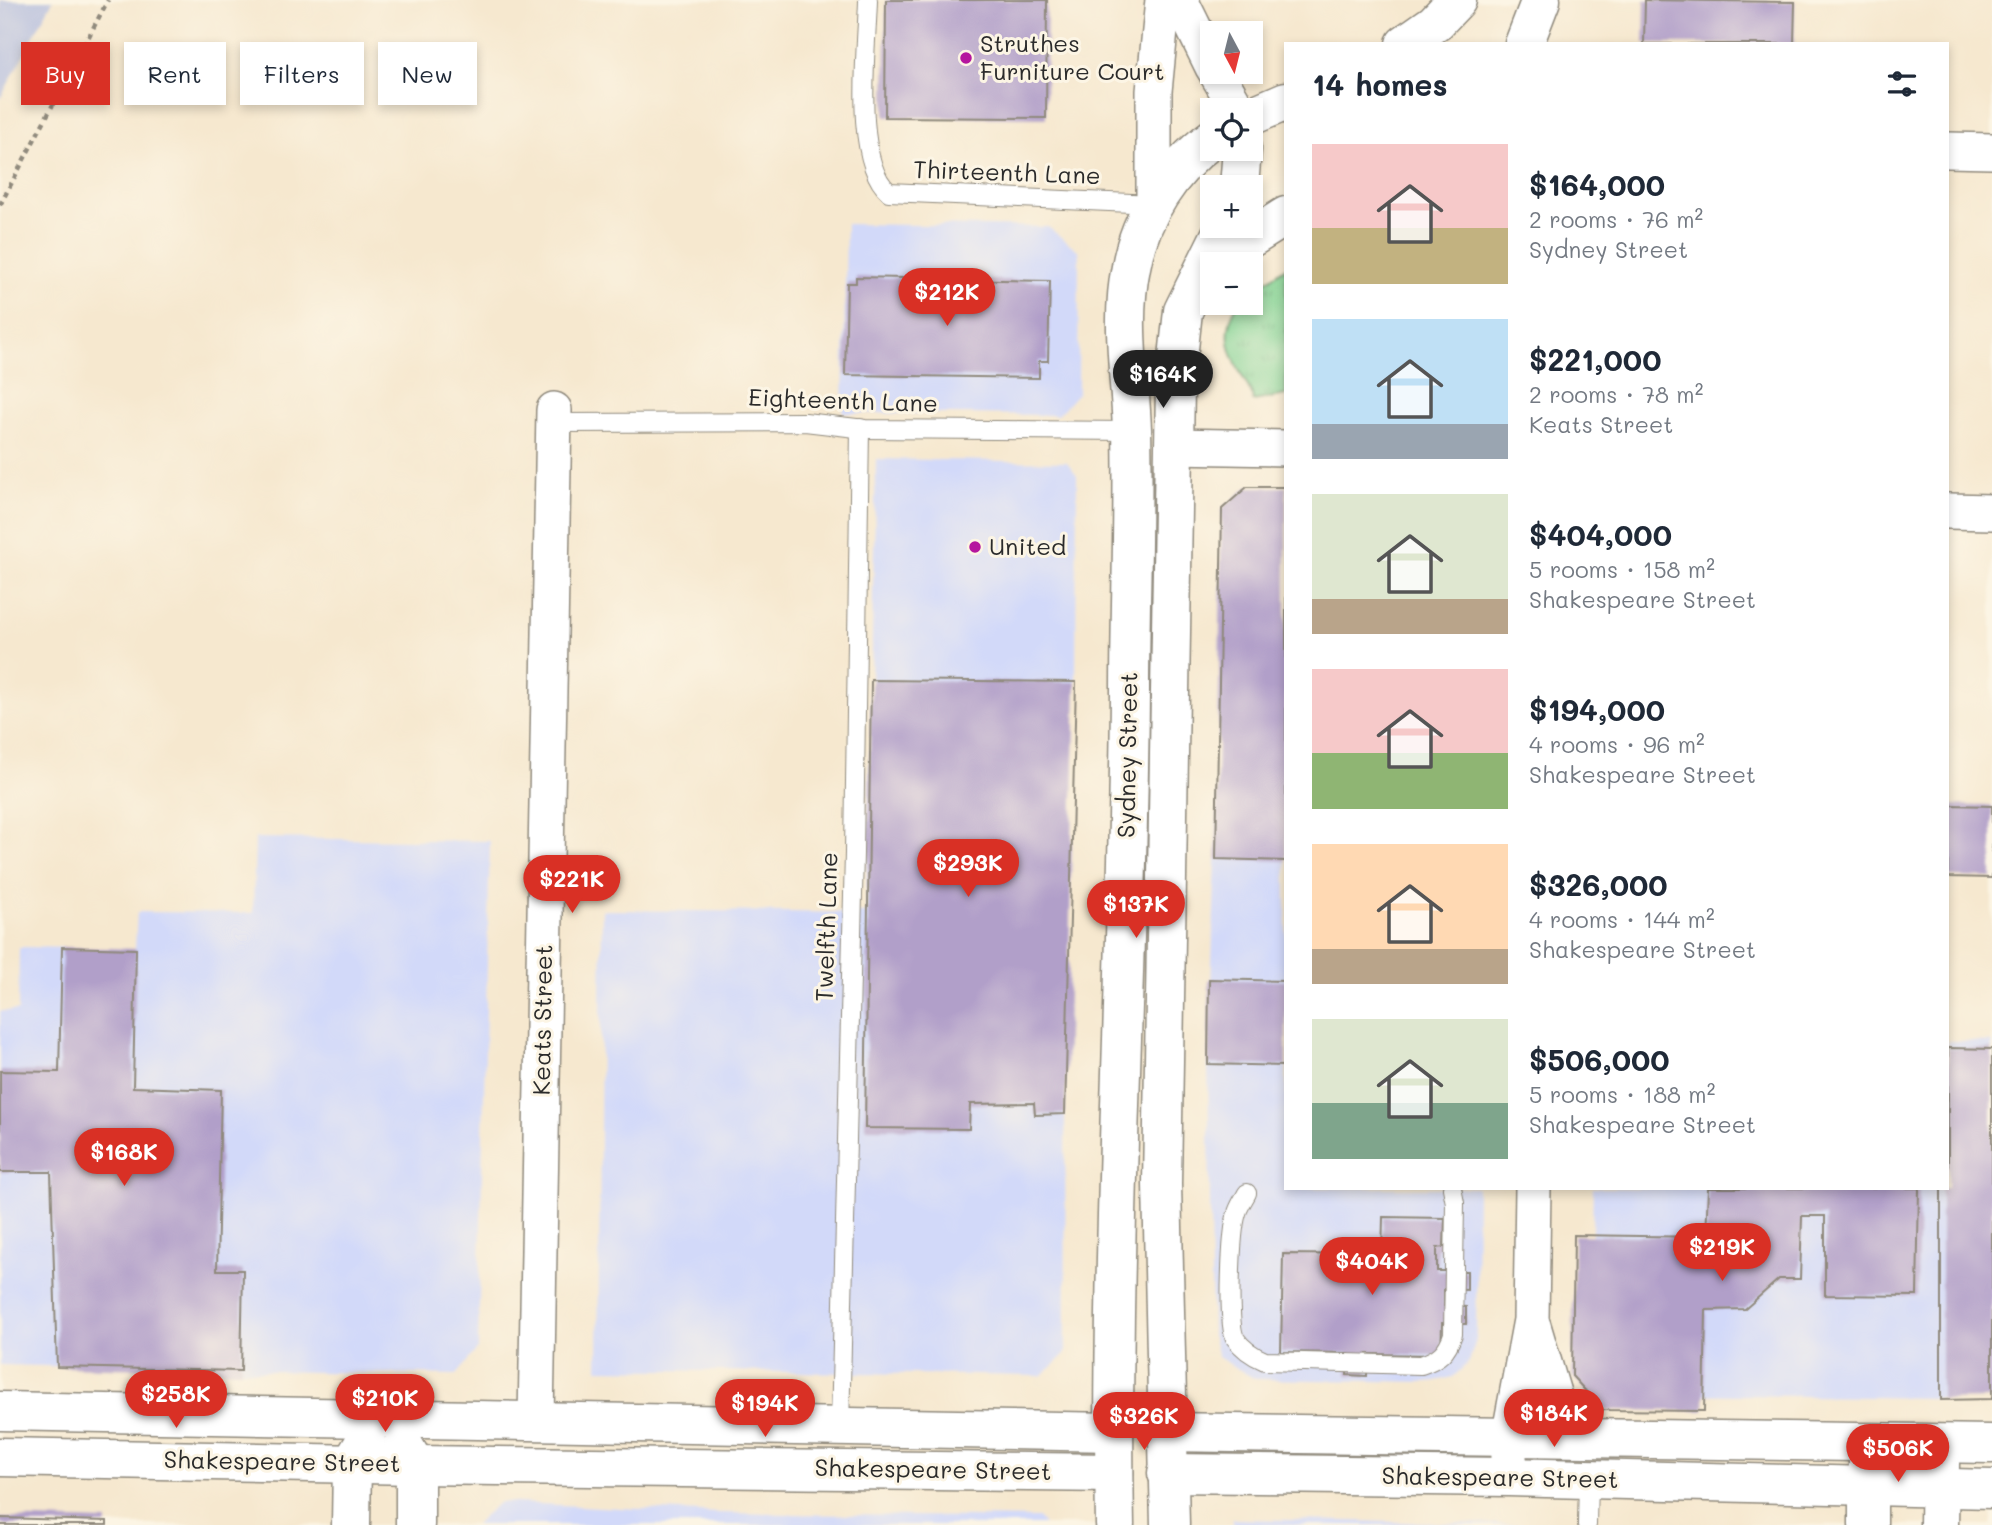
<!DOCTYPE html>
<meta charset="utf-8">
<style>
:root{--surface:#fff;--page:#f6f6f7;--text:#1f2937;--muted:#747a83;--accent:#d93025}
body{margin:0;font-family:Mali,sans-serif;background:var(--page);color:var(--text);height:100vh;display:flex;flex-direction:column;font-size:26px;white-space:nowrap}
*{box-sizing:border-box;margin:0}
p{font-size:23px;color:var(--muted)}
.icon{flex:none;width:38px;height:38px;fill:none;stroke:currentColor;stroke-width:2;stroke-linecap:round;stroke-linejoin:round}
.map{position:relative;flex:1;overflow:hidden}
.sheet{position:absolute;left:1284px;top:42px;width:665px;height:1148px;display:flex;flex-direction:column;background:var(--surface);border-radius:0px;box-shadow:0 4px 10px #0003}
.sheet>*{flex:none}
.banner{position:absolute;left:21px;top:42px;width:665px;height:63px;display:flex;gap:14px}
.needle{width:46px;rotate:173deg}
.tools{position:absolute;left:1200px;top:21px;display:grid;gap:14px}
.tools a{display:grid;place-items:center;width:63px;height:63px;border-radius:0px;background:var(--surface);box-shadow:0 4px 10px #0003;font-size:35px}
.price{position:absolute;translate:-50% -60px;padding:0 16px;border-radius:24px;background:var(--accent);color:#fff;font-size:23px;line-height:46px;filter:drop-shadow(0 2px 4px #0008)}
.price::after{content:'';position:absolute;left:50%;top:42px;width:21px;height:16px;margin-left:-10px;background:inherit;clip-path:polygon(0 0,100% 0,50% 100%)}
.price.current{background:#222;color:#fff}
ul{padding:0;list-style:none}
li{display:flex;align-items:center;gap:21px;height:175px;padding:0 28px}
li span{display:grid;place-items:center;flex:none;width:196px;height:140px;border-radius:0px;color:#555}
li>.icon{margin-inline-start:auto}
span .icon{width:84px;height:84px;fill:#fffc;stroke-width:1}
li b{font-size:30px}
h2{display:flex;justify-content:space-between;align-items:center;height:84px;padding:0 28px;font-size:30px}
.tag{padding:0 24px;border-radius:0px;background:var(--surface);box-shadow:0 4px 10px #0003;font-size:24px;line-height:63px}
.tag.current{background:var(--accent);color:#fff}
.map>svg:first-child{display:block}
.built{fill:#d2d9f9}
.industrial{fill:#bcc3de}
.grass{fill:url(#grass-tufts);stroke:#567e5e;stroke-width:2}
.building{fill:#b19fc9}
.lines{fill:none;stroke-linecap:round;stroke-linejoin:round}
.service-casing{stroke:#908a7d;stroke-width:20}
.minor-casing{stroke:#908a7d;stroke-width:38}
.tertiary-casing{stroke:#908a7d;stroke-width:41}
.secondary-casing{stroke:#908a7d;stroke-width:41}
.path{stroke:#908a7d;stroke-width:4.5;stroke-dasharray:5 5;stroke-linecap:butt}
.service{stroke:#fff;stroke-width:18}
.minor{stroke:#fff;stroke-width:35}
.tertiary{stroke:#fff;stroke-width:38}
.secondary{stroke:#fff;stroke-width:38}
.poi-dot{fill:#b5179e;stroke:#fcf5e5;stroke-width:2.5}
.labels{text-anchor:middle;stroke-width:6;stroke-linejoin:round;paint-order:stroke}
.poi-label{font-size:24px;fill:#2b2b2b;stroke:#fcf5e5;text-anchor:start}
.street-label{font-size:24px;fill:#2b2b2b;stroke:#fcf5e5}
</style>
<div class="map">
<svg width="1992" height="1525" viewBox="0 0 1992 1525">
<defs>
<pattern id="grass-tufts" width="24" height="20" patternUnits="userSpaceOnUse" patternTransform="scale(1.75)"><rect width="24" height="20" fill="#81d292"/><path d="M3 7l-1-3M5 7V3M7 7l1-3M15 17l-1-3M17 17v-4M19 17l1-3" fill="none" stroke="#70b47e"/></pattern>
</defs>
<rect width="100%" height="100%" fill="#fcf5e5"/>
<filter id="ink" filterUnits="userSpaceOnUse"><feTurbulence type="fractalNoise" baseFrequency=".0143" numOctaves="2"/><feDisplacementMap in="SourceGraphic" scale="14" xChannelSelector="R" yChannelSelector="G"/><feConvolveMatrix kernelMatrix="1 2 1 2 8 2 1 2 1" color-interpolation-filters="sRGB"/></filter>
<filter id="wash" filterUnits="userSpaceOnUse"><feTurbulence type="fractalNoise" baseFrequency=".00686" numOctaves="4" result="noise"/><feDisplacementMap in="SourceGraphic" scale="28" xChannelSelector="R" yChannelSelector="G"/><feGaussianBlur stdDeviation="1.57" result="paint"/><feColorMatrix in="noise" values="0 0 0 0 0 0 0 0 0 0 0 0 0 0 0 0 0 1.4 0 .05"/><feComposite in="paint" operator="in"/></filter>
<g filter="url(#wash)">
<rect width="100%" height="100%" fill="#f6e8cf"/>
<g class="built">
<polygon points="846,224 1048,227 1079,251 1078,393 1058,415 843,413"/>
<polygon points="876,459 1067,462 1077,475 1076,682 1065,1114 1066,1353 1042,1376 598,1369 602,910 866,913"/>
<polygon points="1247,487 1286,487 1286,1188 1477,1188 1476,1340 1469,1362 1453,1377 1431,1382 1255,1379 1218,1357 1212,1335 1208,1064 1216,859 1222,509"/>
<polygon points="255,838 490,841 478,1348 456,1375 0,1365 0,1011 18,1011 19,947 135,949 137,912 253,913"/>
<polygon points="1948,1041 1992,1042 1992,1399 1613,1393 1589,1370 1593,1188 1948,1188"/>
<polygon points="499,1502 720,1513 1038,1518 1044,1525 475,1525"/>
<polygon points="1232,1519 1548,1525 1232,1525"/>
</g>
<polygon class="industrial" points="0,0 53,0 0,99"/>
<path class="grass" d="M 1286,267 L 1286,395 L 1253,401 L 1252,394 C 1235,362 1217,339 1238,303 L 1251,303 L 1251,292 Z"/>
<g id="blocks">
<g class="building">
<polygon points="886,0 1047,0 1046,118 885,117"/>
<polygon points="1645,0 1795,2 1794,44 1644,44"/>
<polygon points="856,277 1050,281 1048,361 1039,361 1039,378 845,375 847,283 856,283"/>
<polygon points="1247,487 1286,487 1286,861 1216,859 1222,509"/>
<polygon points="871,680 1076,682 1065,1114 1035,1115 1034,1103 970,1104 969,1129 865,1128"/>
<polygon points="1948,805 1992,806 1992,878 1948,877"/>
<polygon points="62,947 136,949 133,1087 221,1090 217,1270 243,1270 241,1371 57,1367 51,1172 0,1172 0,1071 59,1072"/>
<polygon points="1209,979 1286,981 1286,1066 1208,1064"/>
<polygon points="1948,1048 1992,1049 1992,1399 1941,1400 1941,1188 1948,1188"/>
<polygon points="1708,1188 1919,1188 1917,1296 1825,1295 1825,1216 1802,1216 1800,1279 1779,1279 1745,1309 1706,1310 1704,1411 1603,1410 1572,1376 1574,1235 1706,1237"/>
<polygon points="1383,1217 1445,1218 1444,1247 1437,1248 1437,1271 1467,1271 1467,1290 1444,1289 1444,1306 1466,1307 1466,1324 1442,1323 1441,1355 1368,1354 1367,1376 1347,1375 1348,1353 1281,1352 1283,1254 1382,1255"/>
<polygon points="0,1518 107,1521 107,1525 0,1525"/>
</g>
</g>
</g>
<g filter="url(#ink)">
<use href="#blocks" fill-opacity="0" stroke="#908a7d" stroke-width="2"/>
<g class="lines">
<defs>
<g id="service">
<path d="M 868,0 C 867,47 852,161 889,192 L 1154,204"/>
<polyline points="553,423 805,422 865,429 1132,431"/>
<path d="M 1247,1193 C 1244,1199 1239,1206 1237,1213 C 1231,1232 1227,1323 1235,1338 C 1243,1350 1253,1356 1265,1361 L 1421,1365 C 1439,1359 1447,1352 1453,1334 L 1455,1203 L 1452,1188"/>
<polyline points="840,1427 854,853 860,428"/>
<polyline points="1587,1525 1588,1479"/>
</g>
<g id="minor">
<polyline points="1180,0 1213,67"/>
<polyline points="1216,72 1238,110"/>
<polyline points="1948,150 1992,151"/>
<polyline points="1154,204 1154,91 1163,0"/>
<polyline points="1174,446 1286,448"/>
<polyline points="1948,511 1992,512"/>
<polyline points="1533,1326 1555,1400 1574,1438"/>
<polyline points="536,1420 554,410"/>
<polyline points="1509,1466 1509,1438 1531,1320 1533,1188"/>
</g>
<g id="tertiary">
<polyline points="0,1411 1114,1432"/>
<polyline points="1167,1432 1992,1444"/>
<polyline points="403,1444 415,1465 415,1525"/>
<polyline points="0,1457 415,1465 1114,1473"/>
<polyline points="1167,1473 1509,1477 1992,1489"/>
<polyline points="351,1525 352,1463 366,1440"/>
<polyline points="1868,1525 1868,1461"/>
<polyline points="1939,1525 1940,1463"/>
</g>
<g id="secondary">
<polyline points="1405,44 1435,23 1457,0"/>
<polyline points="1524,44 1541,0"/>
<polyline points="1251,116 1286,101"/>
<polyline points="1239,187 1242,149"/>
<polyline points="1217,264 1238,246 1286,216"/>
<path d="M 1115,1525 C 1110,1248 1128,970 1130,693 C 1130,606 1134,518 1132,430 C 1130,376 1120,320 1131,267 C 1140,216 1171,169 1213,138"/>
<polyline points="1170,1525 1162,1184 1175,386 1183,311 1225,226"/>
</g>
</defs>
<use href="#service" class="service-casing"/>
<use href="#minor" class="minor-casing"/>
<use href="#tertiary" class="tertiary-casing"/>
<use href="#secondary" class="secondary-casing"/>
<polyline class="path" points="0,205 108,0"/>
<use href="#service" class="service"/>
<use href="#minor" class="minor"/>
<use href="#tertiary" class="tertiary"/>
<use href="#secondary" class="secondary"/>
</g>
</g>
<g class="poi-dot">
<circle cx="966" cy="58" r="7"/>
<circle cx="975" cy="547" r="7"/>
</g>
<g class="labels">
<g class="poi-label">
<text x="980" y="52">Struthes<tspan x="980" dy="28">Furniture Court</tspan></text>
<text x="989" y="555">United</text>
</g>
<g class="street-label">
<text transform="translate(1007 173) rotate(2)" y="8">Thirteenth Lane</text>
<text transform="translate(843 401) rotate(2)" y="8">Eighteenth Lane</text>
<text transform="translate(1128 755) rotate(-89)" y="8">Sydney Street</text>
<text transform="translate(827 927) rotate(-88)" y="8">Twelfth Lane</text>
<text transform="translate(543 1020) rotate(-89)" y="8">Keats Street</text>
<text transform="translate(282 1462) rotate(1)" y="8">Shakespeare Street</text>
<text transform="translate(933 1470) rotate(1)" y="8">Shakespeare Street</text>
<text transform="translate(1500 1478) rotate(1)" y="8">Shakespeare Street</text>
</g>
</g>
</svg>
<div class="tools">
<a><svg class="needle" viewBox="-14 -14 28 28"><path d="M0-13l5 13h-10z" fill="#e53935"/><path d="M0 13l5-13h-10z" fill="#747a83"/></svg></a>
<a><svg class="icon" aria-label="locate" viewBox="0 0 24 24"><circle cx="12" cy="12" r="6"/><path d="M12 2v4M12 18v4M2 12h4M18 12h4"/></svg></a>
<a>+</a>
<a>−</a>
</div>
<b class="price" style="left:947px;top:328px">$212K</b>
<b class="price current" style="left:1163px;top:410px">$164K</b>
<b class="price" style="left:968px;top:899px">$293K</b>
<b class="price" style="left:572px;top:915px">$221K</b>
<b class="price" style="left:1136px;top:940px">$137K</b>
<b class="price" style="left:124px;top:1188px">$168K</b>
<b class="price" style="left:1722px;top:1283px">$219K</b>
<b class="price" style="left:1372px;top:1297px">$404K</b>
<b class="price" style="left:176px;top:1430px">$258K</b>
<b class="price" style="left:385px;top:1434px">$210K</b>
<b class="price" style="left:765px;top:1439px">$194K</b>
<b class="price" style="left:1554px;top:1449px">$184K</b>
<b class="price" style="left:1144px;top:1452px">$326K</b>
<b class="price" style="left:1898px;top:1484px">$506K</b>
<div class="banner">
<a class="tag current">Buy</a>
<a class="tag">Rent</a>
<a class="tag">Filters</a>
<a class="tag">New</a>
</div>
<section class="sheet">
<h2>14 homes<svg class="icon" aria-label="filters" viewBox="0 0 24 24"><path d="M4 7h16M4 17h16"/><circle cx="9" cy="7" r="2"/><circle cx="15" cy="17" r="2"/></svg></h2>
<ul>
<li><span style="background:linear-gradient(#f6c9c9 60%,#c2b280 0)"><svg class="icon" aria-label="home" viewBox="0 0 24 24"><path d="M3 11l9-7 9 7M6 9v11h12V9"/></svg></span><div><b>$164,000</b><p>2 rooms · 76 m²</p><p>Sydney Street</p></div></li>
<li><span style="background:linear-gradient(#bfe0f5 75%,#9aa5b1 0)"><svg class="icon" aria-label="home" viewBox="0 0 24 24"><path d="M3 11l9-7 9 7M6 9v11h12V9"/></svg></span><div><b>$221,000</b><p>2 rooms · 78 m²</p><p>Keats Street</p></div></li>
<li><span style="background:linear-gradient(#dfe7d0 75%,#b9a48a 0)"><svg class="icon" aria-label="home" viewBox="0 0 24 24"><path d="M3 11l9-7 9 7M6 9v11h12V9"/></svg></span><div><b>$404,000</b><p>5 rooms · 158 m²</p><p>Shakespeare Street</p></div></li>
<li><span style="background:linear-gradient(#f6c9c9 60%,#8fb573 0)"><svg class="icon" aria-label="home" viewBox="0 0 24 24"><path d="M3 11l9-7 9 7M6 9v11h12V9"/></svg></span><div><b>$194,000</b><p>4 rooms · 96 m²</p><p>Shakespeare Street</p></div></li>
<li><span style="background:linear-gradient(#ffd9b3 75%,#b9a48a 0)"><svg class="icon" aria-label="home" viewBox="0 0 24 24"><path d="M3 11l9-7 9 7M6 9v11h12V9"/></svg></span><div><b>$326,000</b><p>4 rooms · 144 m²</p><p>Shakespeare Street</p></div></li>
<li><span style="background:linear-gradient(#dfe7d0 60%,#7fa58c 0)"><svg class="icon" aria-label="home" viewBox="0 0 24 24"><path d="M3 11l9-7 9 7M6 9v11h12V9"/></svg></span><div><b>$506,000</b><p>5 rooms · 188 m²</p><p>Shakespeare Street</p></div></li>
</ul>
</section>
</div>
